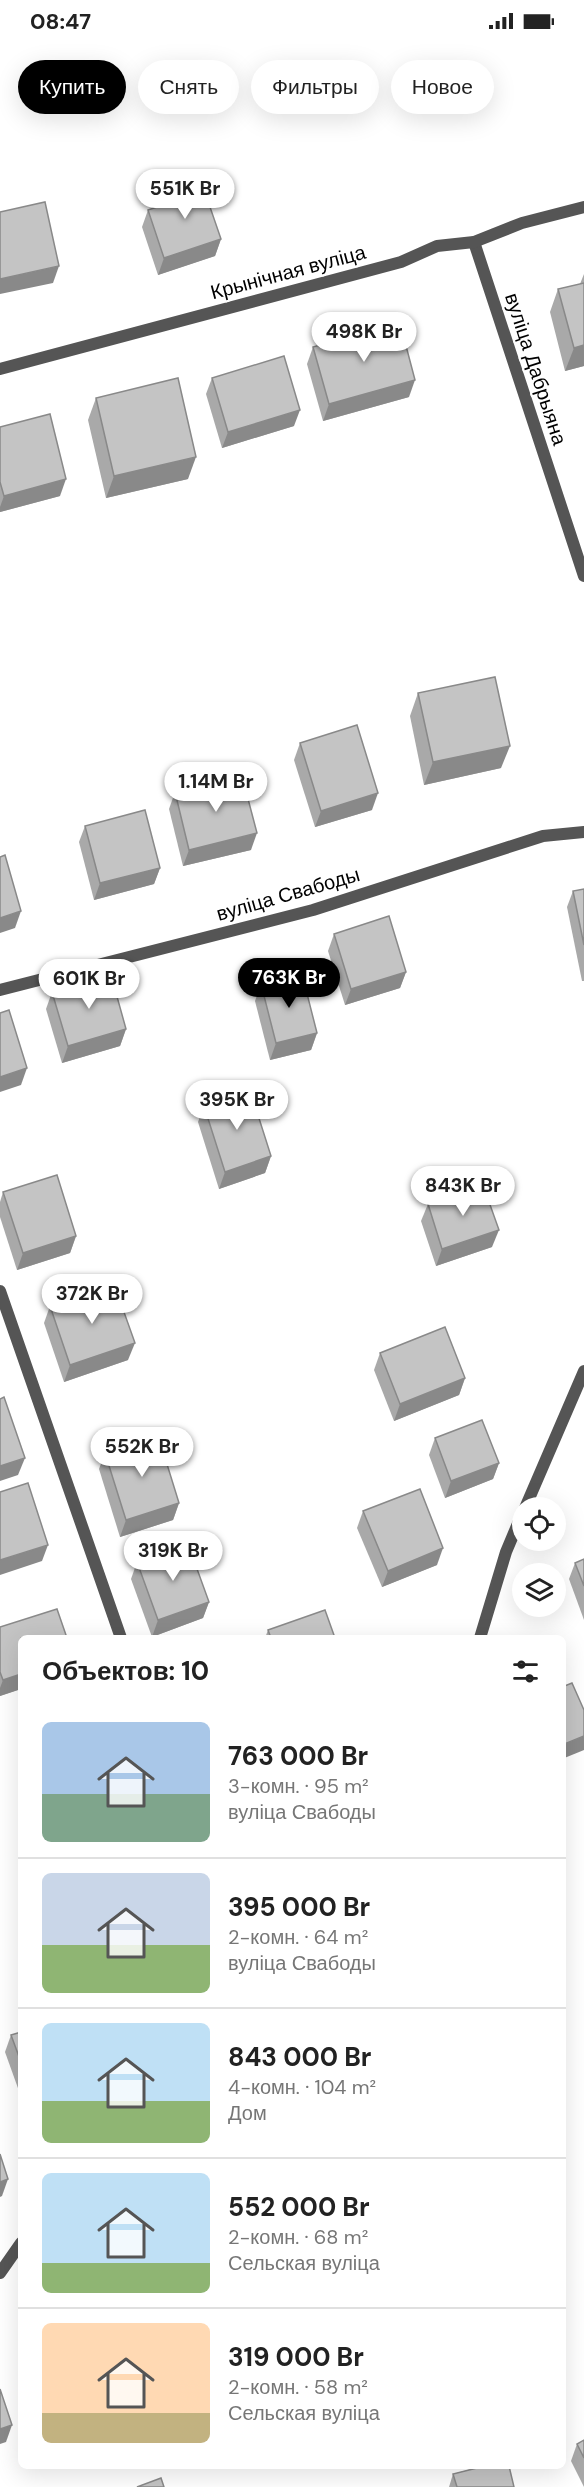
<!DOCTYPE html>
<html lang="ru">
<meta charset="utf-8">
<style>
:root{--surface:#fff;--page:#f6f6f6;--text:#222;--muted:#767676;--line:#e0e0e0;--accent:#000}
body{margin:0;font-family:"DM Sans",sans-serif;background:var(--page);color:var(--text);height:100vh;display:flex;flex-direction:column;font-size:22px;white-space:nowrap}
*{box-sizing:border-box;margin:0}
p{font-size:20px;color:var(--muted)}
.icon{flex:none;width:33px;height:33px;fill:none;stroke:currentColor;stroke-width:2;stroke-linecap:round;stroke-linejoin:round}
.map{position:relative;flex:1;overflow:hidden}
.side{position:absolute;left:18px;top:1593px;width:548px;height:834px;display:flex;flex-direction:column;background:var(--surface);border-radius:9px;box-shadow:0 6px 24px #0002}
.side>*{flex:none}
.hud{position:absolute;left:18px;top:18px;width:549px;height:54px;display:flex;gap:12px}
.buttons{position:absolute;left:512px;top:1455px;display:grid;gap:12px}
.buttons a{display:grid;place-items:center;width:54px;height:54px;border-radius:50%;background:var(--surface);box-shadow:0 6px 24px #0002;font-size:30px}
.price{position:absolute;translate:-50% -51px;padding:0 14px;border-radius:21px;background:#fff;color:#222;font-size:20px;line-height:39px;filter:drop-shadow(0 2px 3px #0008)}
.price::after{content:'';position:absolute;left:50%;top:36px;width:18px;height:14px;margin-left:-9px;background:inherit;clip-path:polygon(0 0,100% 0,50% 100%)}
.price.selected{background:var(--accent);color:#fff}
ul{padding:0;list-style:none}
li{display:flex;align-items:center;gap:18px;height:150px;padding:0 24px}
li+li{border-top:2px solid var(--line)}
li span{display:grid;place-items:center;flex:none;width:168px;height:120px;border-radius:9px;color:#555}
li>.icon{margin-inline-start:auto}
span .icon{width:72px;height:72px;fill:#fffc;stroke-width:1}
li b{font-size:26px}
h2{display:flex;justify-content:space-between;align-items:center;height:72px;padding:0 24px;font-size:26px}
.tag{padding:0 21px;border-radius:27px;background:var(--surface);box-shadow:0 6px 24px #0002;font-size:21px;line-height:54px}
.tag.selected{background:var(--accent);color:#fff}
.status{display:flex;justify-content:space-between;align-items:center;height:42px;padding:0 30px;background:var(--surface);direction:ltr}
.status svg{height:16px;fill:currentColor}
.map>svg:first-child{display:block}
.lines{fill:none;stroke-linecap:round;stroke-linejoin:round}
.minor{stroke:#555;stroke-width:12}
.wall{fill:#a9a9a9}
.shaded-wall{fill:#898989}
.building{fill:#c4c4c4;stroke:#898989;stroke-width:1.5}
.labels{text-anchor:middle;stroke-width:4.5;stroke-linejoin:round;paint-order:stroke}
.street-label{font-size:20px;fill:#000;stroke:#fff}
</style>
<div class="status"><b>08:47</b><svg viewBox="0 0 49 12"><path d="M0 12V9h3v3zM5 12V6h3v6zM10 12V3h3v9zM15 12V0h3v12zM26 1h20v11H26zM47 4h2v5h-2z"/></svg></div>
<div class="map">
<svg width="584" height="2445" viewBox="0 0 584 2445">
<rect width="100%" height="100%" fill="#fff"/>
<g class="lines">
<g class="minor">
<polyline points="474,200 584,534"/>
<polyline points="0,327 401,220 437,204 474,200 522,181 584,165"/>
<polyline points="0,948 313,868 543,794 584,790"/>
<polyline points="0,1249 121,1596"/>
<polyline points="525,1466 584,1329"/>
<polyline points="480,1596 506,1510 522,1472"/>
<polyline points="0,2231 21,2201"/>
</g>
</g>
<g class="wall">
<polygon points="176,141 221,197 215,214 158,233 142,185 148,168 170,161 169,158"/>
<polygon points="584,232 584,324 565,329 550,270 558,247 580,242"/>
<polygon points="313,305 409,355 323,379 307,322"/>
<polygon points="212,336 294,384 222,406 206,352"/>
<polygon points="96,356 188,437 106,456 88,378"/>
<polygon points="0,385 60,454 0,470"/>
<polygon points="418,651 501,726 424,743 410,674"/>
<polygon points="300,701 372,768 315,785 294,718"/>
<polygon points="175,750 251,808 183,824 169,767"/>
<polygon points="85,784 160,826 154,842 94,858 79,800"/>
<polygon points="584,847 584,939 582,939 567,865 573,849"/>
<polygon points="334,892 406,930 400,946 345,963 328,909"/>
<polygon points="261,942 317,991 311,1008 270,1018 255,959"/>
<polygon points="52,950 126,987 120,1004 62,1021 46,967"/>
<polygon points="204,1064 271,1114 265,1131 219,1147 198,1080"/>
<polygon points="3,1150 76,1194 70,1211 17,1228 0,1175 0,1160"/>
<polygon points="428,1162 492,1205 436,1224 421,1179"/>
<polygon points="50,1264 128,1318 64,1340 44,1281"/>
<polygon points="380,1311 465,1336 459,1353 394,1379 374,1328"/>
<polygon points="435,1396 499,1421 493,1437 445,1456 429,1413"/>
<polygon points="105,1411 179,1461 173,1478 120,1495 99,1427"/>
<polygon points="363,1469 437,1523 382,1545 357,1486"/>
<polygon points="584,1517 584,1578 569,1537 575,1521"/>
<polygon points="137,1520 209,1560 203,1576 152,1595 131,1537"/>
<polygon points="0,1585 21,1596 21,1647 0,1654"/>
<polygon points="268,1588 335,1596 265,1596"/>
<polygon points="21,1990 21,2049 19,2049 5,2010 11,1993"/>
<polygon points="584,2398 584,2445 571,2419 577,2402"/>
<polygon points="482,2424 509,2424 514,2445 449,2445 453,2432"/>
</g>
<g class="shaded-wall">
<polygon points="221,197 215,214 158,233 164,216"/>
<polygon points="59,224 53,241 0,252 0,237"/>
<polygon points="584,303 584,324 565,329 574,306"/>
<polygon points="415,338 409,355 323,379 329,362"/>
<polygon points="300,368 294,384 222,406 228,390"/>
<polygon points="196,415 188,437 106,456 114,434"/>
<polygon points="66,437 60,454 0,470 0,465 4,454"/>
<polygon points="510,704 501,726 424,743 433,720"/>
<polygon points="378,751 372,768 315,785 321,769"/>
<polygon points="257,791 251,808 183,824 189,808"/>
<polygon points="160,826 154,842 94,858 100,841"/>
<polygon points="21,869 15,886 0,891 0,876"/>
<polygon points="406,930 400,946 345,963 351,947"/>
<polygon points="126,987 120,1004 62,1021 68,1004"/>
<polygon points="317,991 311,1008 270,1018 276,1001"/>
<polygon points="27,1026 21,1043 0,1050 0,1035"/>
<polygon points="271,1114 265,1131 219,1147 225,1130"/>
<polygon points="499,1188 492,1205 436,1224 442,1207"/>
<polygon points="76,1194 70,1211 17,1228 23,1211"/>
<polygon points="135,1301 128,1318 64,1340 70,1323"/>
<polygon points="465,1336 459,1353 394,1379 400,1362"/>
<polygon points="25,1416 18,1433 0,1439 0,1424"/>
<polygon points="499,1421 493,1437 445,1456 451,1439"/>
<polygon points="179,1461 173,1478 120,1495 126,1478"/>
<polygon points="48,1503 42,1519 0,1533 0,1518"/>
<polygon points="443,1506 437,1523 382,1545 388,1529"/>
<polygon points="209,1560 203,1576 152,1595 158,1578"/>
<polygon points="21,1632 21,1647 0,1654 0,1646 3,1638"/>
<polygon points="584,1694 584,1708 562,1717 562,1703"/>
<polygon points="8,2137 2,2154 0,2155 0,2140"/>
<polygon points="12,2383 6,2400 0,2402 0,2387"/>
</g>
<g class="building">
<polygon points="199,133 221,197 164,216 148,168 181,157 176,141"/>
<polygon points="45,160 59,224 0,237 0,170"/>
<polygon points="584,241 584,303 574,306 558,247"/>
<polygon points="400,281 415,338 329,362 313,305"/>
<polygon points="284,314 300,368 228,390 212,336"/>
<polygon points="178,336 196,415 114,434 96,356"/>
<polygon points="50,372 66,437 4,454 0,440 0,385"/>
<polygon points="495,635 510,704 433,720 418,651"/>
<polygon points="357,683 378,751 321,769 300,701"/>
<polygon points="242,734 257,791 189,808 175,750"/>
<polygon points="145,768 160,826 100,841 85,784"/>
<polygon points="5,813 21,869 0,876 0,815"/>
<polygon points="584,847 584,903 573,849"/>
<polygon points="389,874 406,930 351,947 334,892"/>
<polygon points="302,932 317,991 276,1001 261,942"/>
<polygon points="111,933 126,987 68,1004 52,950"/>
<polygon points="9,968 27,1026 0,1035 0,971"/>
<polygon points="250,1048 271,1114 225,1130 204,1064"/>
<polygon points="57,1133 76,1194 23,1211 3,1150"/>
<polygon points="483,1143 499,1188 442,1207 428,1162"/>
<polygon points="114,1242 135,1301 70,1323 50,1264"/>
<polygon points="445,1285 465,1336 400,1362 380,1311"/>
<polygon points="4,1355 25,1416 0,1424 0,1357"/>
<polygon points="482,1378 499,1421 451,1439 435,1396"/>
<polygon points="158,1393 179,1461 126,1478 105,1411"/>
<polygon points="28,1441 48,1503 0,1518 0,1450"/>
<polygon points="420,1447 443,1506 388,1529 363,1469"/>
<polygon points="188,1502 209,1560 158,1578 137,1520"/>
<polygon points="584,1517 584,1544 575,1521"/>
<polygon points="57,1567 67,1596 21,1596 21,1632 3,1638 0,1630 0,1585"/>
<polygon points="325,1568 335,1596 271,1596 268,1588"/>
<polygon points="572,1641 584,1668 584,1694 562,1703 562,1645"/>
<polygon points="21,1990 21,2020 11,1993"/>
<polygon points="0,2112 8,2137 0,2140"/>
<polygon points="0,2347 12,2383 0,2387"/>
<polygon points="584,2398 584,2416 577,2402"/>
<polygon points="485,2424 509,2424 514,2445 457,2445 453,2432"/>
<polygon points="161,2436 164,2445 137,2445"/>
</g>
<g class="labels">
<g class="street-label">
<text transform="translate(288 230) rotate(-15)" y="7">Крынічная вуліца</text>
<text transform="translate(536 327) rotate(72)" y="7">вуліца Дабрыяна</text>
<text transform="translate(288 852) rotate(-16)" y="7">вуліца Свабоды</text>
</g>
</g>
</svg>
<div class="buttons">
<a><svg class="icon" aria-label="locate" viewBox="0 0 24 24"><circle cx="12" cy="12" r="6"/><path d="M12 2v4M12 18v4M2 12h4M18 12h4"/></svg></a>
<a><svg class="icon" aria-label="layers" viewBox="0 0 24 24"><path d="M12 4l9 5-9 5-9-5zM3 14l9 5 9-5"/></svg></a>
</div>
<b class="price" style="left:185px;top:178px">551K Br</b>
<b class="price" style="left:364px;top:321px">498K Br</b>
<b class="price" style="left:216px;top:771px">1.14M Br</b>
<b class="price selected" style="left:289px;top:967px">763K Br</b>
<b class="price" style="left:89px;top:968px">601K Br</b>
<b class="price" style="left:237px;top:1089px">395K Br</b>
<b class="price" style="left:463px;top:1175px">843K Br</b>
<b class="price" style="left:92px;top:1283px">372K Br</b>
<b class="price" style="left:142px;top:1436px">552K Br</b>
<b class="price" style="left:173px;top:1540px">319K Br</b>
<div class="hud">
<a class="tag selected">Купить</a>
<a class="tag">Снять</a>
<a class="tag">Фильтры</a>
<a class="tag">Новое</a>
</div>
<section class="side">
<h2>Объектов: 10<svg class="icon" aria-label="filters" viewBox="0 0 24 24"><path d="M4 7h16M4 17h16"/><circle cx="9" cy="7" r="2"/><circle cx="15" cy="17" r="2"/></svg></h2>
<ul>
<li><span style="background:linear-gradient(#a9c7e8 60%,#7fa58c 0)"><svg class="icon" aria-label="home" viewBox="0 0 24 24"><path d="M3 11l9-7 9 7M6 9v11h12V9"/></svg></span><div><b>763 000 Br</b><p>3-комн. · 95 m²</p><p>вуліца Свабоды</p></div></li>
<li><span style="background:linear-gradient(#c9d6e8 60%,#8fb573 0)"><svg class="icon" aria-label="home" viewBox="0 0 24 24"><path d="M3 11l9-7 9 7M6 9v11h12V9"/></svg></span><div><b>395 000 Br</b><p>2-комн. · 64 m²</p><p>вуліца Свабоды</p></div></li>
<li><span style="background:linear-gradient(#bfe0f5 65%,#8fb573 0)"><svg class="icon" aria-label="home" viewBox="0 0 24 24"><path d="M3 11l9-7 9 7M6 9v11h12V9"/></svg></span><div><b>843 000 Br</b><p>4-комн. · 104 m²</p><p>Дом</p></div></li>
<li><span style="background:linear-gradient(#bfe0f5 75%,#8fb573 0)"><svg class="icon" aria-label="home" viewBox="0 0 24 24"><path d="M3 11l9-7 9 7M6 9v11h12V9"/></svg></span><div><b>552 000 Br</b><p>2-комн. · 68 m²</p><p>Сельская вуліца</p></div></li>
<li><span style="background:linear-gradient(#ffd9b3 75%,#c2b280 0)"><svg class="icon" aria-label="home" viewBox="0 0 24 24"><path d="M3 11l9-7 9 7M6 9v11h12V9"/></svg></span><div><b>319 000 Br</b><p>2-комн. · 58 m²</p><p>Сельская вуліца</p></div></li>
</ul>
</section>
</div>
